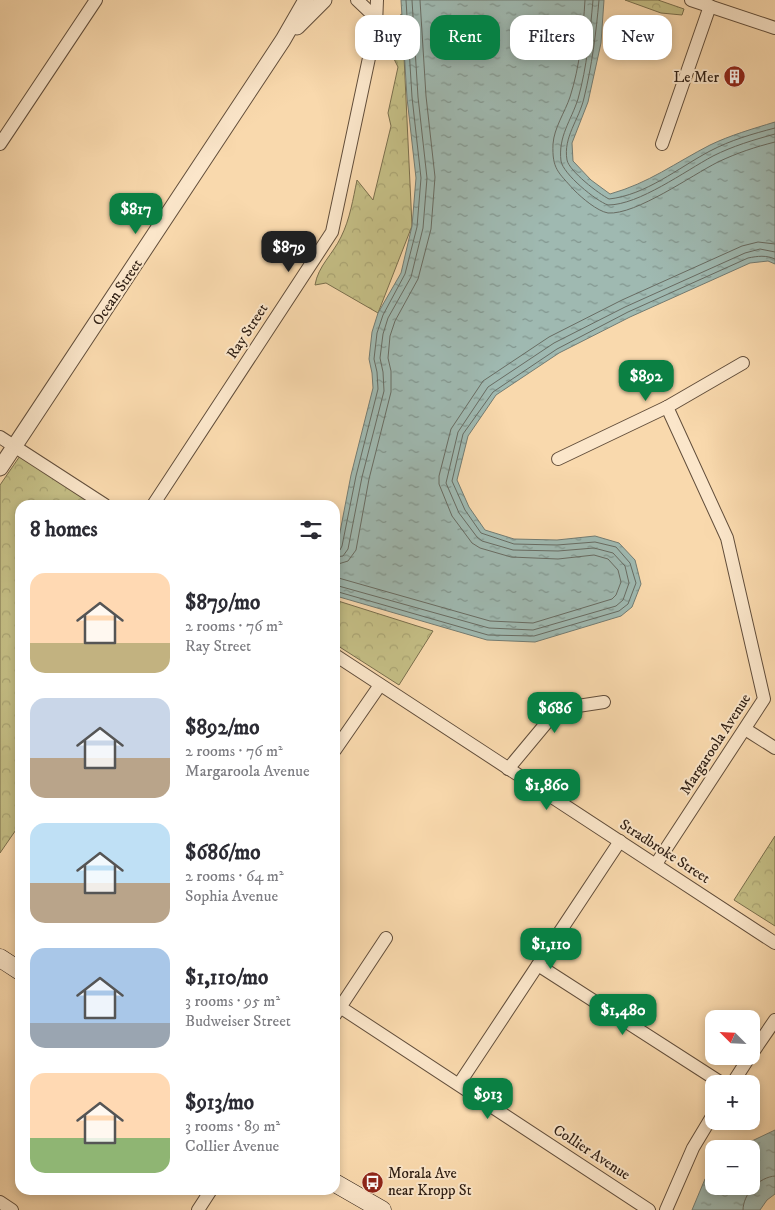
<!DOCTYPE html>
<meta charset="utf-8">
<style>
:root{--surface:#fff;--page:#f2f2f3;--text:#2b2b33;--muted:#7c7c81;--accent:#0b8043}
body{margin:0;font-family:"IM FELL DW Pica",serif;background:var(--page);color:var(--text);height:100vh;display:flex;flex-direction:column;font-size:19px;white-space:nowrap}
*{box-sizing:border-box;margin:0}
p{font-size:16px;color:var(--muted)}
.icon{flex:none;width:28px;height:28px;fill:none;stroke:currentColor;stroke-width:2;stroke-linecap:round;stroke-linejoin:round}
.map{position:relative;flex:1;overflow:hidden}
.panel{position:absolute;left:15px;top:500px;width:325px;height:695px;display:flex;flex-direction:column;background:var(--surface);border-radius:15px;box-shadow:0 2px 8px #0003}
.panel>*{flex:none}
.banner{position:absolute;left:355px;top:15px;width:345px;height:45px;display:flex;gap:10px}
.needle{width:32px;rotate:294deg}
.fabs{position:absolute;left:705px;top:1010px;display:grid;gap:10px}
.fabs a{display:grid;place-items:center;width:55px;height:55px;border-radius:10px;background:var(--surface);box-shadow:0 2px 8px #0003;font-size:25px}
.price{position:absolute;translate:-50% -42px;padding:0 11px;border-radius:10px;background:var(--accent);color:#fff;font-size:16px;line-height:32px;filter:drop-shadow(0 1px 2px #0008)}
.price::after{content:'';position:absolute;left:50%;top:30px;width:15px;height:11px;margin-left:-8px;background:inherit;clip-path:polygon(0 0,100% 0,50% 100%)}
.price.selected{background:#222;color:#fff}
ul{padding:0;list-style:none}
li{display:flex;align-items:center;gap:15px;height:125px;padding:0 15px}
li span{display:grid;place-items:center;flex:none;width:140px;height:100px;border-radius:15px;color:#555}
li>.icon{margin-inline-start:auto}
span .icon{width:60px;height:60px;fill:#fffc;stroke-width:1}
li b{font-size:21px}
h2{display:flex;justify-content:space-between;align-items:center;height:60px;padding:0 15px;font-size:21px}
.pill{padding:0 18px;border-radius:15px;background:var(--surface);box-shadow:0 2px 8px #0003;font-size:18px;line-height:45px}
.pill.selected{background:var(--accent);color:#fff}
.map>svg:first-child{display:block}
.park{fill:url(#park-crowns);stroke:#7a6f4d}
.water{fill:url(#water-ripples);stroke:#737c73}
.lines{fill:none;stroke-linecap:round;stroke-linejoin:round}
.shore{stroke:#686c63;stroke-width:1}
.minor-casing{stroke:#624e3b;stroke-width:14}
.tertiary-casing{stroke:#624e3b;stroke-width:17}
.secondary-casing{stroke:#302015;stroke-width:19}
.minor{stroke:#fbe6ca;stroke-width:12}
.tertiary{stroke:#fbe6ca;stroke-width:15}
.secondary{stroke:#fbe6ca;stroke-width:18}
.labels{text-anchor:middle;stroke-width:4;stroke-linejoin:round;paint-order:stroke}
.poi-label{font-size:15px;fill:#302015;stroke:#fbe6ca;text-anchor:end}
.street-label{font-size:15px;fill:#302015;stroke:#fbe6ca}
</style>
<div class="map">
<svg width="775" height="1210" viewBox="0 0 775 1210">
<defs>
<pattern id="park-crowns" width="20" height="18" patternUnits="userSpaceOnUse" patternTransform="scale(1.25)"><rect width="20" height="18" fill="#c4be85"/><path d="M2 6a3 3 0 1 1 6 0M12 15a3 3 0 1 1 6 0" fill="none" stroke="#a9a372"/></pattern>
<pattern id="water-ripples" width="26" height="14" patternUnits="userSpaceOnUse" patternTransform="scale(1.25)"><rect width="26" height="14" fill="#9fb9b1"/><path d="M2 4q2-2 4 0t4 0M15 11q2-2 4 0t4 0" fill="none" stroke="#82968f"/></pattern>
</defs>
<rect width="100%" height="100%" fill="#f9d9ad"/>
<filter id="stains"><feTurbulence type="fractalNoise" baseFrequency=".004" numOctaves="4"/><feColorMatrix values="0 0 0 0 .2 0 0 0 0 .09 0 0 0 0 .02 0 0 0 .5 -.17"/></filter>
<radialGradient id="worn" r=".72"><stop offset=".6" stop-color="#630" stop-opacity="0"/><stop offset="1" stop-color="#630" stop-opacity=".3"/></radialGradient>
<g class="park">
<polygon points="625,0 658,0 684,9 682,15 661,13"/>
<path d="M 402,14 L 412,226 L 378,313 L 326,283 L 315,285 C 318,266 333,254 341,237 C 350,219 353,199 357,180 L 373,200 L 391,126 L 388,113 L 398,67 L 385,41 L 392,20 Z"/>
<polygon points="22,453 98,505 20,505 20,824 0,853 0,485"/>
<polygon points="335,600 433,631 399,685 335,644"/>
<polygon points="775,836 775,926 734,900"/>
</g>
<g class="water">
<path d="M 401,0 L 604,0 L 601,43 L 588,102 L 572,143 L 573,161 L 591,180 L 610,194 C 649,183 675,163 710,145 C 731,135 752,129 775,122 L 775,264 L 768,261 L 750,263 L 630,317 L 559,353 L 496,395 L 468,436 L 457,480 L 469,507 L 485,530 L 514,539 L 557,540 L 595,536 L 619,543 L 635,560 L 641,584 L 632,607 L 621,616 L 535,642 L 487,640 L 336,596 L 335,594 L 335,558 L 351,475 L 373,388 L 372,373 L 369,359 L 372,332 L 378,313 L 401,273 L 412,226 L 416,178 L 407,98 Z"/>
<polygon points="775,1130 775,1194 767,1200 760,1210 692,1210 705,1179 714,1168 714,1186 751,1186 751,1149 735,1149"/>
</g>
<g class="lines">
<g class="shore">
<path d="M 585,0 C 583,32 580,66 570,97 C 565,112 554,128 553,144 C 552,169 558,172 574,190 C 582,198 597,211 608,213 C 636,215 692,175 718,162 C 737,153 755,147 775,142"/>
<path d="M 593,0 C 590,33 587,67 578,99 C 571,121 558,136 561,161 C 563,174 596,201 608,205 C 639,205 685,171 713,156 C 733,146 753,140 775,134"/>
<path d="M 599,0 C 596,34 592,65 584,98 C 579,120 563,137 567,160 C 569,171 599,194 609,199 C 646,195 678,168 710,151 C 731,140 752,134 775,128"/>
<polyline points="335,551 340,550 342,546 356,476 378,389 377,372 374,359 377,333 383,315 405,274 417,227 421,178 412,97 406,0"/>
<polyline points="335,557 343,556 348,549 362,477 384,391 383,372 380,358 383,334 388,318 411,277 423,228 427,178 418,97 412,0"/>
<polyline points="335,565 348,561 356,550 369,479 391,392 391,371 388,358 390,336 395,321 418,279 431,229 435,177 426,96 420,0"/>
<polyline points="335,577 490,621 533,623 612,599 616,595 621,582 618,570 608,559 594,555 558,559 511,557 480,548 472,543 452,516 439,484 439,476 451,429 483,381 549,337 622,300 742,246 758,242 775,244"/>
<polyline points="335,585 489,628 533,630 616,606 623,600 629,583 625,566 613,553 594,548 558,551 513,550 482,541 477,537 459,513 446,483 458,432 488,387 554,343 625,307 745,253 760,249 775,252"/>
<path d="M 335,591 L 488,635 L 534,636 L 619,611 L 628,604 L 636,583 L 630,563 L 616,547 L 595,542 L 557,545 L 514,544 L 481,533 L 465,510 L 452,481 L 463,434 L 493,392 L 557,349 L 628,312 L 748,258 C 758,256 766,255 775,259"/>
<path d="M 743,1210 C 743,1194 759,1177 775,1176"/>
</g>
<defs>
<g id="minor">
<polyline points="357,0 377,19"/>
<polyline points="691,0 775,28"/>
<polyline points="0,144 96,0"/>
<polyline points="662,144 710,6"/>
<polyline points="0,437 105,505"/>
<polyline points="558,459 667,407 743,363"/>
<polyline points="153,505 332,232 376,25 377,0"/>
<polyline points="335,655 775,943"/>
<polyline points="745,729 775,748"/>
<polyline points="335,750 380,685"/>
<polyline points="508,769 558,709 604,702"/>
<polyline points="656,864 764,699 727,538 667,407"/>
<polyline points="538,965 723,1084"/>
<polyline points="340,1007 649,1210"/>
<polyline points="335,1015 386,938"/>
<polyline points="751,1055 775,1020"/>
<polyline points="459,1084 620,841"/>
<polyline points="732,1084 750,1056"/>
<polyline points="0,1202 12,1210"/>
<polyline points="198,1210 211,1190"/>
<polyline points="666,1210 693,1148 714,1113"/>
</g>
<g id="tertiary">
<polyline points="297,27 324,0"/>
<polyline points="0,468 283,40 306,0"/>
</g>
<g id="secondary">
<polyline points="0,958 20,971"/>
<polyline points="335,1183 382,1210"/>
</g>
</defs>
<use href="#minor" class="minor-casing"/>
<use href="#tertiary" class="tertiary-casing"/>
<use href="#secondary" class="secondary-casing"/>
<use href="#minor" class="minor"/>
<use href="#tertiary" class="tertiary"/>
<use href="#secondary" class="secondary"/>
</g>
<defs>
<symbol id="building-disc" viewBox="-11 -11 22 22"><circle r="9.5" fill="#8f2418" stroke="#fbe6ca"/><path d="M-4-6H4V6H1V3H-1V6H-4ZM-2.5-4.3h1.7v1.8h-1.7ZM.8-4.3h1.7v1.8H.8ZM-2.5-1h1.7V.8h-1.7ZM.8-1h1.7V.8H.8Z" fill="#fff"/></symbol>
<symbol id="bus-disc" viewBox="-11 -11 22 22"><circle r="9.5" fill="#8f2418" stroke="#fbe6ca"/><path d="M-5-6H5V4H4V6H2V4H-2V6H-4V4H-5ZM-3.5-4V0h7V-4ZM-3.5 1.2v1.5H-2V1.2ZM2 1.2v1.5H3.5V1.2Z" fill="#fff"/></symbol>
</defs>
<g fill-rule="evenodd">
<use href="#building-disc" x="722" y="64" width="25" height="25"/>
<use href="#bus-disc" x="360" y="1170" width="25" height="25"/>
</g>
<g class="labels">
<g class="poi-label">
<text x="719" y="82">Le Mer</text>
<text x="388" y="1178" text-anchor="start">Morala Ave<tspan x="388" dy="17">near Kropp St</tspan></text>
</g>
<g class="street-label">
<text transform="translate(117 292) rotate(-56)" y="5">Ocean Street</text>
<text transform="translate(247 331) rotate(-57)" y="5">Ray Street</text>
<text transform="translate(715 744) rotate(-57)" y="5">Margaroola Avenue</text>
<text transform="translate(665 851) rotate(33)" y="5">Stradbroke Street</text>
<text transform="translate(592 1152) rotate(33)" y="5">Collier Avenue</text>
</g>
</g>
<rect width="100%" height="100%" filter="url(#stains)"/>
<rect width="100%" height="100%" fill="url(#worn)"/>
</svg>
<div class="fabs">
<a><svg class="needle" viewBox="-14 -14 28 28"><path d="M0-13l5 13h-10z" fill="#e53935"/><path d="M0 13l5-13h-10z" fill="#7c7c81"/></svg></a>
<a>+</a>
<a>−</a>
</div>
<b class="price" style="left:136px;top:235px">$817</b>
<b class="price selected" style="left:289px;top:273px">$879</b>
<b class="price" style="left:646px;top:402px">$892</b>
<b class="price" style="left:555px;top:734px">$686</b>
<b class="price" style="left:547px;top:811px">$1,860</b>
<b class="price" style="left:551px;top:970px">$1,110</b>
<b class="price" style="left:623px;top:1036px">$1,480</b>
<b class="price" style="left:488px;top:1120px">$913</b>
<div class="banner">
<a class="pill">Buy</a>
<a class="pill selected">Rent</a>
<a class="pill">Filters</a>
<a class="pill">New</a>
</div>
<section class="panel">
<h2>8 homes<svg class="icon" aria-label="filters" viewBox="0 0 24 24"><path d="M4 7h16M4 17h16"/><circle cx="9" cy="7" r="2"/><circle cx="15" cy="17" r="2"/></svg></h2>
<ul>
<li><span style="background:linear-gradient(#ffd9b3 70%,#c2b280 0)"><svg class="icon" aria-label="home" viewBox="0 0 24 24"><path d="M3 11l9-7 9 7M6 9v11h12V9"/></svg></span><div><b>$879/mo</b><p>2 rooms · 76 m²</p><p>Ray Street</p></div></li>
<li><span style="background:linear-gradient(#c9d6e8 60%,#b9a48a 0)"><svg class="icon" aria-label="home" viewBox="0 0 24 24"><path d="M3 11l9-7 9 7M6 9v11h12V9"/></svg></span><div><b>$892/mo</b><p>2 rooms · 76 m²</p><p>Margaroola Avenue</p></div></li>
<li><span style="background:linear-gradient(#bfe0f5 60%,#b9a48a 0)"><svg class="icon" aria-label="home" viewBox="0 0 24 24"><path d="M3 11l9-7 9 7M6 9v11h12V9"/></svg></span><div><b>$686/mo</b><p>2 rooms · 64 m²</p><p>Sophia Avenue</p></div></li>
<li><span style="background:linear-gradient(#a9c7e8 75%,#9aa5b1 0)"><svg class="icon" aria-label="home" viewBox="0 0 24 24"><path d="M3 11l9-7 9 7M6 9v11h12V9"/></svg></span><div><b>$1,110/mo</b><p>3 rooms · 95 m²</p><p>Budweiser Street</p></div></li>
<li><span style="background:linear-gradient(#ffd9b3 65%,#8fb573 0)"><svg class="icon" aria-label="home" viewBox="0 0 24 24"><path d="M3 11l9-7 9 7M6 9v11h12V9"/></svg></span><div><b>$913/mo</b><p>3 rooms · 89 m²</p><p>Collier Avenue</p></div></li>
</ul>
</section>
</div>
